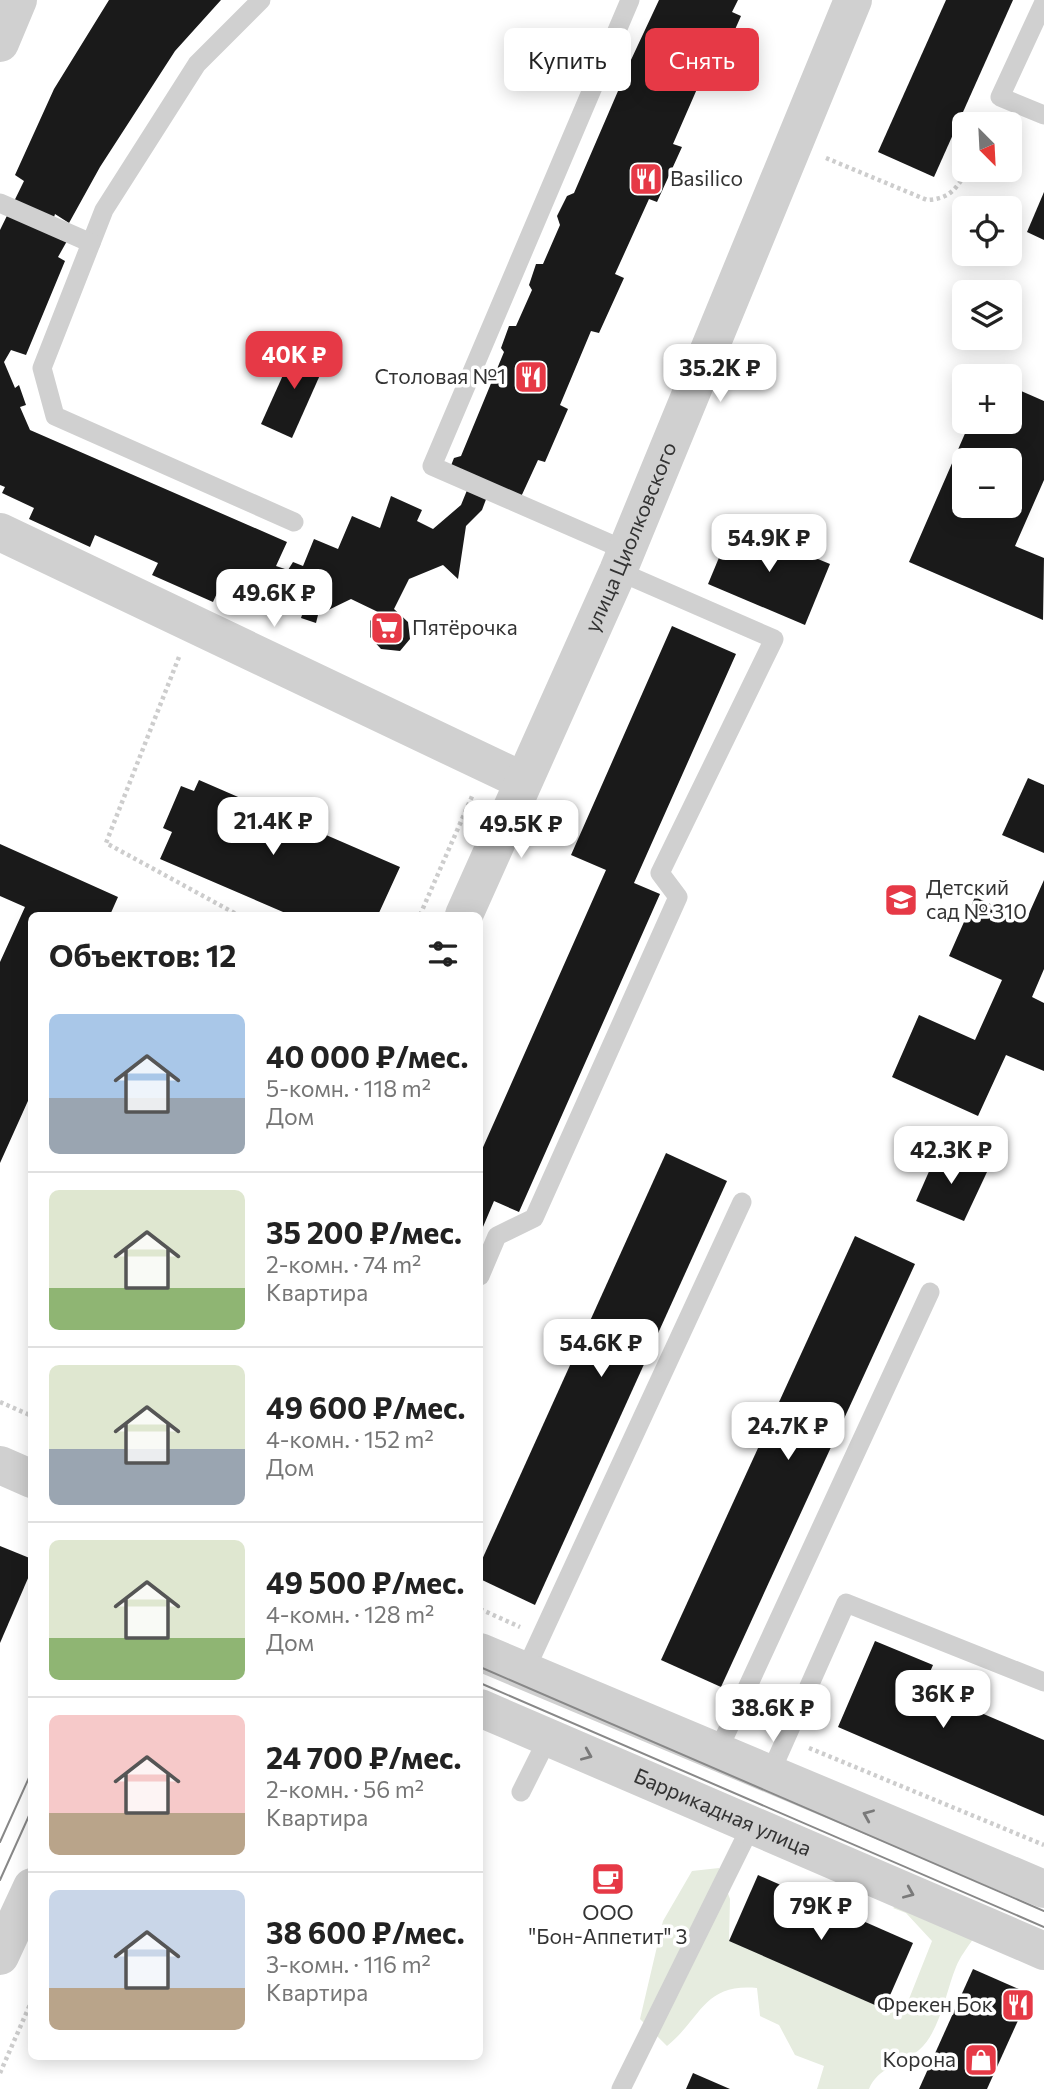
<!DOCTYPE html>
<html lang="ru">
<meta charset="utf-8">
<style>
:root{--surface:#fff;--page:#f2f2f2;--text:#222;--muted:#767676;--line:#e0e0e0;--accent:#e63946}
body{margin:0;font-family:Commissioner,sans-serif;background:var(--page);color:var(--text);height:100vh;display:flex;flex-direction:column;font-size:26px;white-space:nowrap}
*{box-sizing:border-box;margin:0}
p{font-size:23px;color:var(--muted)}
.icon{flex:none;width:38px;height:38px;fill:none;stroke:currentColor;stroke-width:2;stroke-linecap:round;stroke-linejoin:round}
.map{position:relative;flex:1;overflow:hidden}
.side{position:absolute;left:28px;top:912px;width:455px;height:1148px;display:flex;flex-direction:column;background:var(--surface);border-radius:10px;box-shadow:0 4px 18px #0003}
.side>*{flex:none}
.top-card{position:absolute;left:504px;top:28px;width:434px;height:63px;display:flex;gap:14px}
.needle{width:46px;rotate:156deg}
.tools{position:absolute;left:952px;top:112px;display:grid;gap:14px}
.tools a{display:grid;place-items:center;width:70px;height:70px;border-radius:10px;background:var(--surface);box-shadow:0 4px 18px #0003;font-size:35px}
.price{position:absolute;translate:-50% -60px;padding:0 16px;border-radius:14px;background:#fff;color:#222;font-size:23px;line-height:46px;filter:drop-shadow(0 2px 4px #0008)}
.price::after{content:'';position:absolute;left:50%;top:42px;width:21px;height:16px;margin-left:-10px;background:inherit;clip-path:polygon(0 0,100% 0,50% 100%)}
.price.active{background:var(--accent);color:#fff}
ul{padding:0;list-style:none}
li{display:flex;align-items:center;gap:21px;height:175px;padding:0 21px}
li+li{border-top:2px solid var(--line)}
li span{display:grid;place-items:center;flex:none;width:196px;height:140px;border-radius:10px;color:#555}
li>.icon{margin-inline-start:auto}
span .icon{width:84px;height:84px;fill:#fffc;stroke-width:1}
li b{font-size:30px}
h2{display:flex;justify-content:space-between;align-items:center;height:84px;padding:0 21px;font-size:30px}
.tag{padding:0 24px;border-radius:10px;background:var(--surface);box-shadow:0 4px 18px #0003;font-size:24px;line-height:63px}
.tag.active{background:var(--accent);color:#fff}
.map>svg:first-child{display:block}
.green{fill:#e6ecdf}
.building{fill:#1a1a1a;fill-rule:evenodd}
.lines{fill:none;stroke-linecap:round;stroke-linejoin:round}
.path{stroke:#cdcdcd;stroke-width:4.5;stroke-dasharray:3.5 3.5;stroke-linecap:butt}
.service{stroke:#d0d0d0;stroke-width:19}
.minor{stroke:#d0d0d0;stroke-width:38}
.tertiary{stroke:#d0d0d0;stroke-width:38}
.tram{stroke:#888;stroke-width:2}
.oneway{stroke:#7a7a7a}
.labels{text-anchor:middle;stroke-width:7;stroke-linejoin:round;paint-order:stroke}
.poi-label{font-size:21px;fill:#333;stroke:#fff;text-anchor:start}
.street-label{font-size:21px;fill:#333;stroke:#fff}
</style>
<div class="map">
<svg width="1044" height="2089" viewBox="0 0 1044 2089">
<rect width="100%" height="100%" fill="#fff"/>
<path class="green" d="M 719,1868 L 730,1899 L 729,1941 L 905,2009 L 932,1941 L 906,1913 L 893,1908 L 917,1888 L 973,1939 C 967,1948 960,1957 956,1967 C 946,1991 940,2032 919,2050 C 902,2064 878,2067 869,2089 L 817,2089 L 824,2066 L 795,2055 L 779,2025 L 760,2016 L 757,1988 C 703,1983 701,2019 667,2046 L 640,2019 L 663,1921 L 692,1871 Z"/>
<g class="building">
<polygon points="109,0 221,0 175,51 100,167 69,223 55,214 49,233 67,241 58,257 65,261 26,355 11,350 4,362 15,388 19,385 26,405 20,407 30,430 287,542 276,566 288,570 293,562 303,566 314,539 338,549 352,516 380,528 391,496 422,510 417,521 433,529 461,505 472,478 450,468 454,458 461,456 504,352 501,348 509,326 516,326 532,290 529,285 536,264 543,264 560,225 557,216 567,196 574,193 618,91 616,84 625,63 630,62 659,0 738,0 732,12 741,16 717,70 707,66 673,144 682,147 657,202 649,199 615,274 624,278 599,333 591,331 560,405 568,409 545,462 538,460 520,499 491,486 482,510 466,526 458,579 443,565 409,579 394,609 408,622 410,639 400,651 381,649 370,637 370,621 378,612 351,599 318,615 316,623 301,618 303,612 278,602 286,583 271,578 259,607 218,591 213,602 152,575 158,563 95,535 90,547 29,519 34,508 2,493 5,487 0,485 0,230 24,181 15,175 54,89"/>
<polygon points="946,0 1013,0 934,177 878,152"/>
<polygon points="1044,192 1044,240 1027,232"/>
<polygon points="297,344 328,357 292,438 261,424"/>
<path d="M 1010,386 L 1044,401 L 1044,480 L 1015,546 L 1044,558 L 1043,620 L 909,562 L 970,422 L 1010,422 ZM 964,460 L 1010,460 L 1010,506 L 964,506 Z"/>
<polygon points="733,524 830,564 805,625 708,584"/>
<polygon points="672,626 736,654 634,883 660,894 519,1212 494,1201 480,1234 480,1154 606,870 571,855"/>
<polygon points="1028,778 1044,785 1044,853 1002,835"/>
<polygon points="199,780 400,867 378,915 290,915 160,859 172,832 163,828 181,786 194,791"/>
<polygon points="0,844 118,897 110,915 32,915 32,1092 0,1163 0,962 25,907 0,896"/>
<polygon points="1044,880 1044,969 1032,997 1044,1003 1044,1071 1006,1055 978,1116 892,1077 919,1015 975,1040 1002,980 949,956 975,897 1026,920"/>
<polygon points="938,1151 987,1172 964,1221 916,1201"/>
<polygon points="666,1153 727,1181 535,1605 480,1579 480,1564"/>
<polygon points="855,1236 915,1264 721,1687 661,1660"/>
<polygon points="0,1546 32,1559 32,1569 0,1643"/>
<polygon points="875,1641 933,1665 923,1688 1044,1740 1044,1816 838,1727"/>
<polygon points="758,1875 913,1943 884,2009 729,1941"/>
<polygon points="973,1969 1030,1994 987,2089 919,2089"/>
<polygon points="693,2073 730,2089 686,2089"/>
</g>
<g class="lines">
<g class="path">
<path d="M 826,158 L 927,200 C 949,199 957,189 967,170"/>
<polyline points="179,657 106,843 238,915"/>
<polyline points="420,915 473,794"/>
<polyline points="0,1402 32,1416"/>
<polyline points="480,1609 520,1627"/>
<polyline points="809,1748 1044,1845"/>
<polyline points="0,2073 32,2000"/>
</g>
<g class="service">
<polyline points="261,0 197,64 104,210 42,368 55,416 294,522"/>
<polyline points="1044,2 1000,97 1044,115"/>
<polyline points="0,203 91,243"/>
<polyline points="627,551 432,466 630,0"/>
<polyline points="480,1276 497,1236 534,1218 678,897 660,873 774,639 618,571"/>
<polyline points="525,1671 742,1202"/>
<polyline points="717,1753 930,1292"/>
<polyline points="770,1774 846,1603 1044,1682"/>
<polyline points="521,1792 548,1738"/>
<polyline points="621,2089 751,1826"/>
</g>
<g class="minor">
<polyline points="0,43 18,0"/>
<polyline points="0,532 523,781"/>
<path id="s1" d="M 464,915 L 618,571 L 853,0"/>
<polyline points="0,1465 32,1479"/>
</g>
<g class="tertiary">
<polyline points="480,1652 1044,1889"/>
<path id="s2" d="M 480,1708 L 1044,1951"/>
<polyline points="0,1956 32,1887"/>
</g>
<g class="tram">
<polyline points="480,1667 1044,1911"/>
<polyline points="480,1683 1044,1927"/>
<polyline points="0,1842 32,1771"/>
<polyline points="0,1880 32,1809"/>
</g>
</g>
<defs><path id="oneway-chevron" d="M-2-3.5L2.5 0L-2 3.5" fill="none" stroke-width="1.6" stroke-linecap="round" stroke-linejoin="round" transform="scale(1.75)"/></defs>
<g class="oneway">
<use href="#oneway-chevron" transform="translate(587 1755) rotate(23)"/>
<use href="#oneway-chevron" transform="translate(868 1815) rotate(-157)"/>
<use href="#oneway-chevron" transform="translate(909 1893) rotate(23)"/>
</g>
<defs>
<symbol id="restaurant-square" viewBox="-11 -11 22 22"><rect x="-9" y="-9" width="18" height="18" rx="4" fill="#e63946" stroke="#fff"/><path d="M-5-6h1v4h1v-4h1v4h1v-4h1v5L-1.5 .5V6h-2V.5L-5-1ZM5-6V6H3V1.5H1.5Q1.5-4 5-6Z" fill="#fff"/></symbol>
<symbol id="supermarket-square" viewBox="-11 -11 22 22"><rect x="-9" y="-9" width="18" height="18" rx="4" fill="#e63946" stroke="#fff"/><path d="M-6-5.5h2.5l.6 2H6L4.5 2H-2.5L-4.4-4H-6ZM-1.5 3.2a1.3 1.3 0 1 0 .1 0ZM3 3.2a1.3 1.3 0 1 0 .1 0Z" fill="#fff"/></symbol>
<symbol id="school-square" viewBox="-11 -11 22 22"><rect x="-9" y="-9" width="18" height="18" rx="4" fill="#e63946" stroke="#fff"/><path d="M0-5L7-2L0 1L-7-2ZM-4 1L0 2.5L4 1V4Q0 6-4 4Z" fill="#fff"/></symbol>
<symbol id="cafe-square" viewBox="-11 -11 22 22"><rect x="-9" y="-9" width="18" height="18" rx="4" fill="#e63946" stroke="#fff"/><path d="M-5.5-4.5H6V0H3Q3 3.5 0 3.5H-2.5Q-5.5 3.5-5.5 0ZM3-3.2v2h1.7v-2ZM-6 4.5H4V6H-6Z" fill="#fff"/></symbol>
<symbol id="shop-square" viewBox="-11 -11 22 22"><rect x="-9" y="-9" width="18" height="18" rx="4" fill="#e63946" stroke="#fff"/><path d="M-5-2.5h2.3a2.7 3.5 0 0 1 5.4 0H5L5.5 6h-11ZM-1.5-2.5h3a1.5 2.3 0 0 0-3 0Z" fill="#fff"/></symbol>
</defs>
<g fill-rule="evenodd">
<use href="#restaurant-square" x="627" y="160" width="38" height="38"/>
<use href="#restaurant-square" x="512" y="358" width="38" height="38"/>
<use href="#supermarket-square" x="368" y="609" width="38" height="38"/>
<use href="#school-square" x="882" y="881" width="38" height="38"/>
<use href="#cafe-square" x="589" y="1860" width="38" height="38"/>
<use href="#restaurant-square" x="999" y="1986" width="38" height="38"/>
<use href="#shop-square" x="962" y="2041" width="38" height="38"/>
</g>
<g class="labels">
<g class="poi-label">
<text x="670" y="186">Basilico</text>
<text x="506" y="384" text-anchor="end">Столовая №1</text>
<text x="412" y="635">Пятёрочка</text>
<text x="926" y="895">Детский<tspan x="926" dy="24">сад № 310</tspan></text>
<text x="608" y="1920" text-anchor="middle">ООО<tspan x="608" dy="24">"Бон-Аппетит" 3</tspan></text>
<text x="993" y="2012" text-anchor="end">Фрекен Бок</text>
<text x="956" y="2067" text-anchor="end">Корона</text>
</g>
<g class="street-label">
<text dy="7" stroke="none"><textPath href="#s1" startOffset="413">улица Циолковского</textPath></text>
<text dy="7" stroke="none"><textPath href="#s2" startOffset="264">Баррикадная улица</textPath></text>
</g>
</g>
</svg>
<div class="tools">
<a><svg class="needle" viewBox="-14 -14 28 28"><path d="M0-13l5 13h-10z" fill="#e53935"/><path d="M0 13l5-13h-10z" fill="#767676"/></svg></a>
<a><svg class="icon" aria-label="locate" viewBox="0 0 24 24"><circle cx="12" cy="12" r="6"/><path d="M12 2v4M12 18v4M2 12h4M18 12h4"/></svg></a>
<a><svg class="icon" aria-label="layers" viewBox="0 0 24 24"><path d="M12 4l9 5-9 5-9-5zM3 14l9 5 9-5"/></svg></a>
<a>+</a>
<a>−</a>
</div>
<b class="price active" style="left:294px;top:391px">40K ₽</b>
<b class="price" style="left:720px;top:404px">35.2K ₽</b>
<b class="price" style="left:769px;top:574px">54.9K ₽</b>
<b class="price" style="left:274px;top:629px">49.6K ₽</b>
<b class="price" style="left:273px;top:857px">21.4K ₽</b>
<b class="price" style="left:521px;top:860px">49.5K ₽</b>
<b class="price" style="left:951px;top:1186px">42.3K ₽</b>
<b class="price" style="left:601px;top:1379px">54.6K ₽</b>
<b class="price" style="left:788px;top:1462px">24.7K ₽</b>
<b class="price" style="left:943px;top:1730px">36K ₽</b>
<b class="price" style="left:773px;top:1744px">38.6K ₽</b>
<b class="price" style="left:821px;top:1942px">79K ₽</b>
<div class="top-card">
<a class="tag">Купить</a>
<a class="tag active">Снять</a>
</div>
<section class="side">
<h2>Объектов: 12<svg class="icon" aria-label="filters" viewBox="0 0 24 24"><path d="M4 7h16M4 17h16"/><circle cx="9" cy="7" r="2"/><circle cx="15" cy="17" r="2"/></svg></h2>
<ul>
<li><span style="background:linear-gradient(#a9c7e8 60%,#9aa5b1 0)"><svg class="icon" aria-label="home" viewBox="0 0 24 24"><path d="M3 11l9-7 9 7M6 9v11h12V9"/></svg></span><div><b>40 000 ₽/мес.</b><p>5-комн. · 118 m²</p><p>Дом</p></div></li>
<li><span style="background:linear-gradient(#dfe7d0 70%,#8fb573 0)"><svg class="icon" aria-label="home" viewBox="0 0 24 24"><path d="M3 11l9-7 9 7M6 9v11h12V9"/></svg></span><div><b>35 200 ₽/мес.</b><p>2-комн. · 74 m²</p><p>Квартира</p></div></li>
<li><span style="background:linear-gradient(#dfe7d0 60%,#9aa5b1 0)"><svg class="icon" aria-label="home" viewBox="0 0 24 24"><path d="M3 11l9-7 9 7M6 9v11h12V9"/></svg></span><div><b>49 600 ₽/мес.</b><p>4-комн. · 152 m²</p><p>Дом</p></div></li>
<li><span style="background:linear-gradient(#dfe7d0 70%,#8fb573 0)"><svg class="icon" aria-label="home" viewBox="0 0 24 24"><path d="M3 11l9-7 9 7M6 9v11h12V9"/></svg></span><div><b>49 500 ₽/мес.</b><p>4-комн. · 128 m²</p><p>Дом</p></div></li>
<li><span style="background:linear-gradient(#f6c9c9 70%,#b9a48a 0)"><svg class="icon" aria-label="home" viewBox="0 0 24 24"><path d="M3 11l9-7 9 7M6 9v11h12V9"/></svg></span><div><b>24 700 ₽/мес.</b><p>2-комн. · 56 m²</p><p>Квартира</p></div></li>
<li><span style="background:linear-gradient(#c9d6e8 70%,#b9a48a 0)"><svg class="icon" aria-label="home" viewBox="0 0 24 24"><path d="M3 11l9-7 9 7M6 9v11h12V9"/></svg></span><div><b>38 600 ₽/мес.</b><p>3-комн. · 116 m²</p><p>Квартира</p></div></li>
</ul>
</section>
</div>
